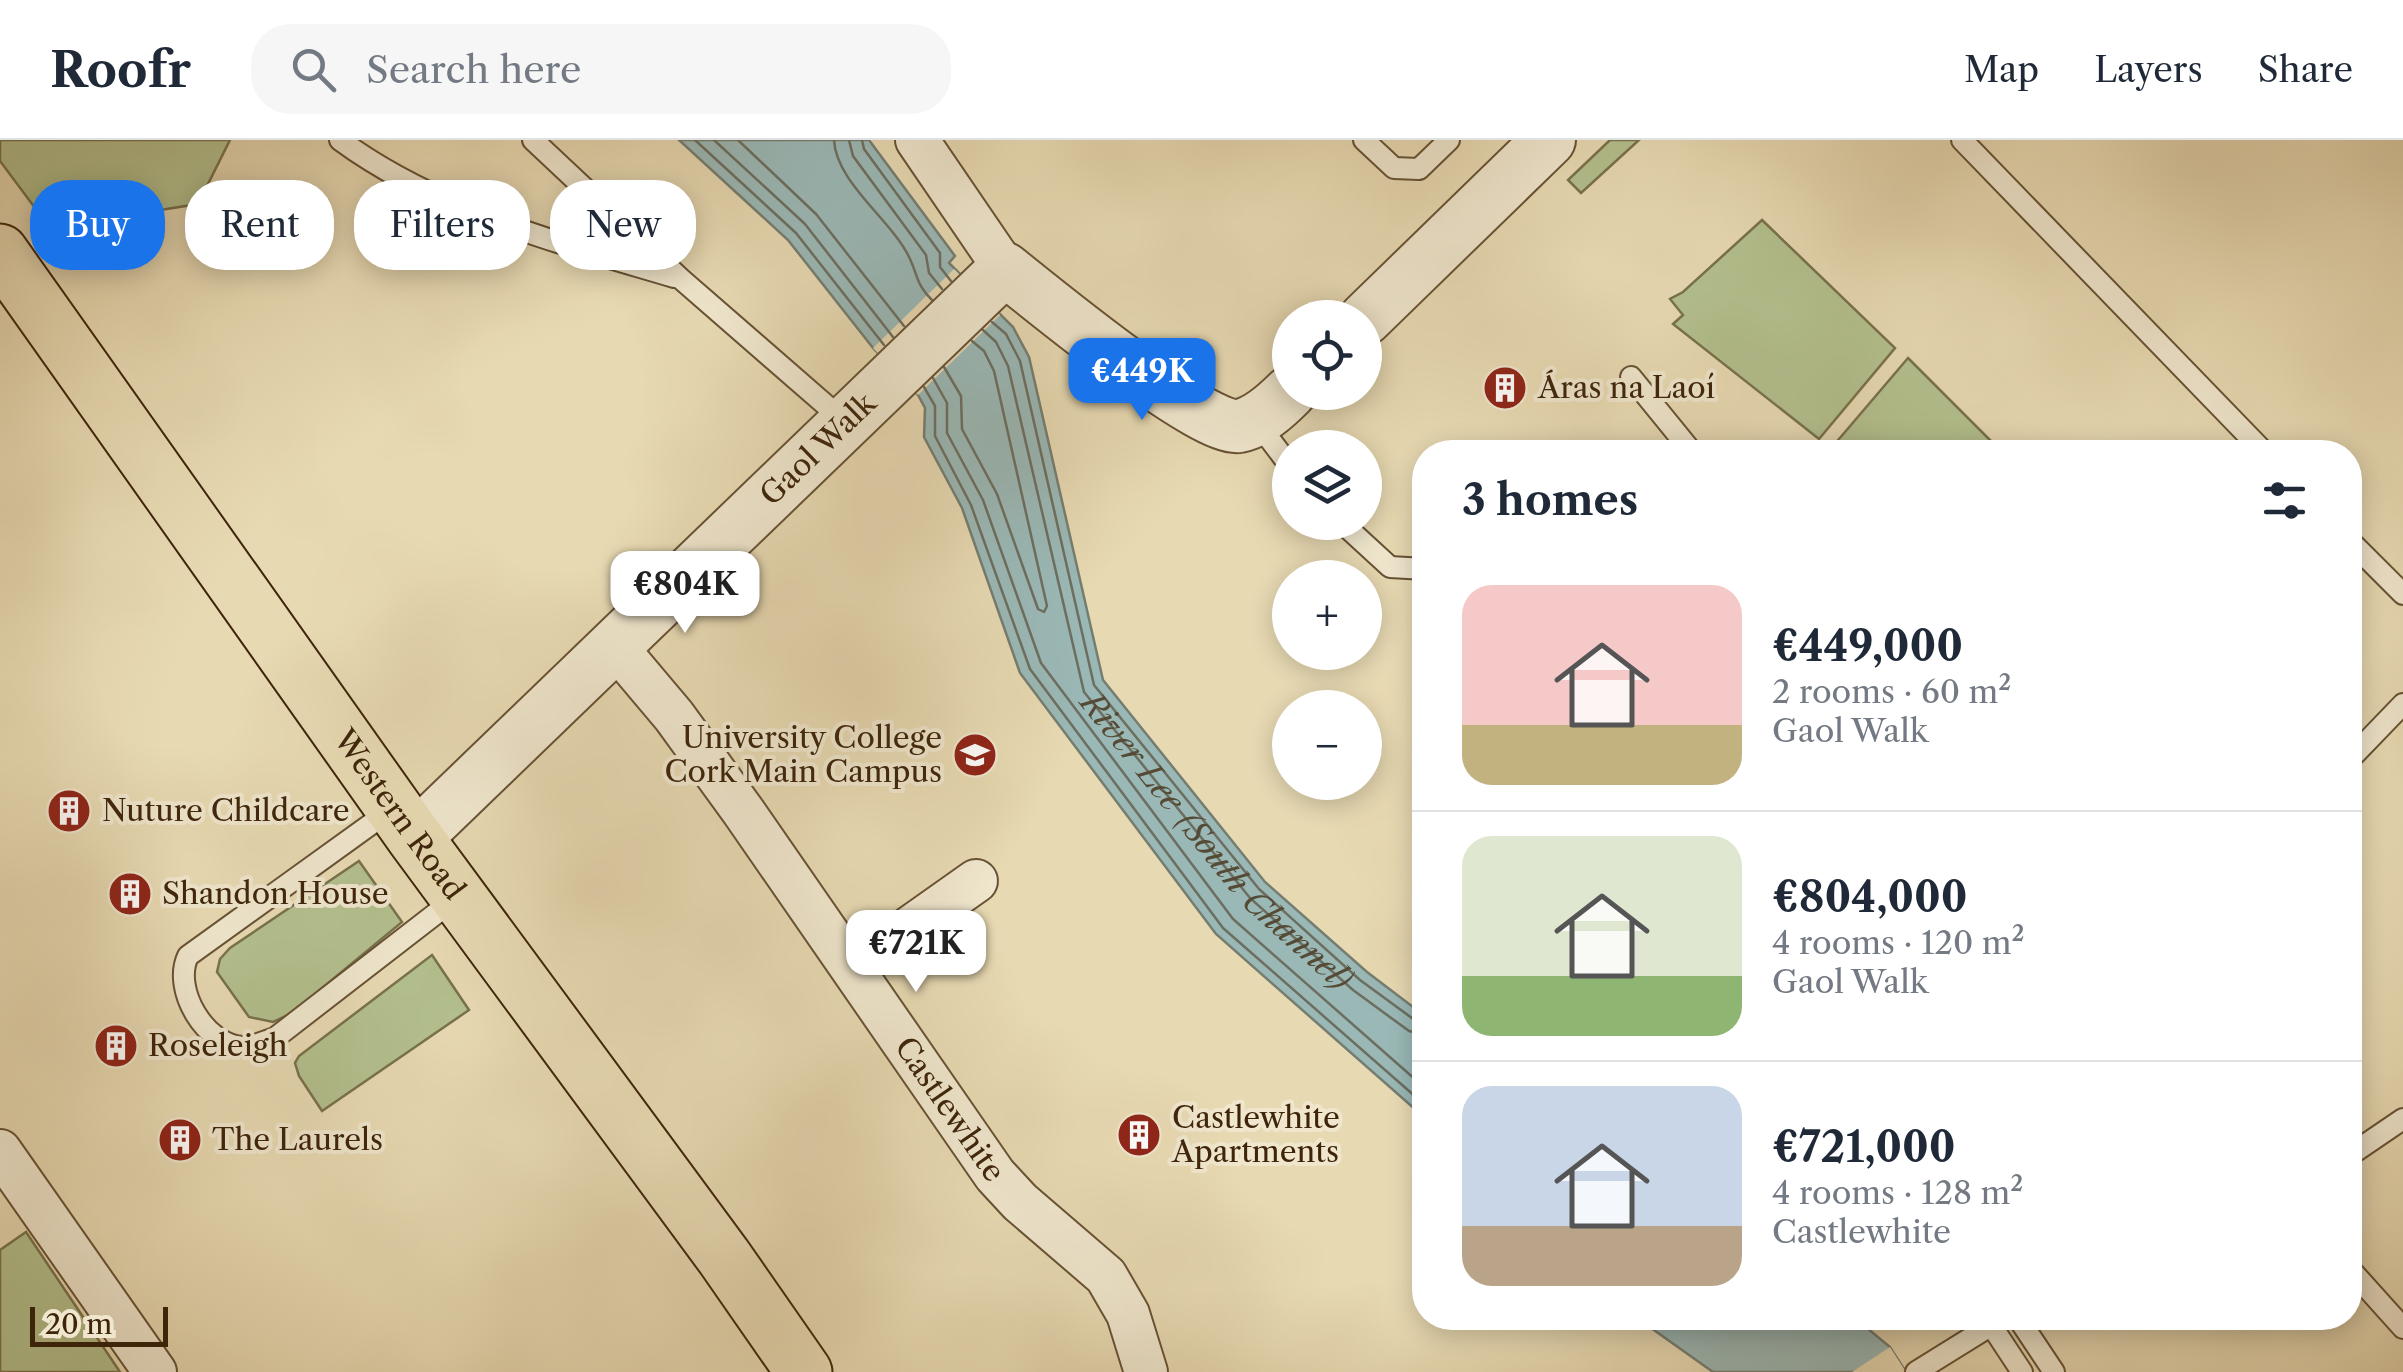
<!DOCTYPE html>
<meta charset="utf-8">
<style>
:root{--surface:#fff;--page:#f6f6f7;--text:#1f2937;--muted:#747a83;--line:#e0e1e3;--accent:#1a73e8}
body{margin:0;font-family:"Libre Caslon Text",serif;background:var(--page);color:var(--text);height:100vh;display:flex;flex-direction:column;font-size:38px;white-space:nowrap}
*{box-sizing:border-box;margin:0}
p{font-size:32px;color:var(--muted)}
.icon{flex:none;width:55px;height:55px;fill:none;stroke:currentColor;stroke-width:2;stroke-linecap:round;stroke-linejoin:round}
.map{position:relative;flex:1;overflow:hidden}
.panel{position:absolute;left:1412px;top:300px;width:950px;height:890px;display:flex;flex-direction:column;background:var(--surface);border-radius:40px;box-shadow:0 5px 25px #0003}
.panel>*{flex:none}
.guide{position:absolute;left:30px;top:40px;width:950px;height:90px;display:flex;gap:20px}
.controls{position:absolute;left:1272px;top:160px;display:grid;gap:20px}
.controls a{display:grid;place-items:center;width:110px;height:110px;border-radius:50%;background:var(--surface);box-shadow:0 5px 25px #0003;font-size:50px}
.scale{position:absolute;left:30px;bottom:25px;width:138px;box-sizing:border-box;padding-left:10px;border:5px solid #3e250a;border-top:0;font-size:28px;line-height:35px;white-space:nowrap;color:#3e250a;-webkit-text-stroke:8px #efe6cd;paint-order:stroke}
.price{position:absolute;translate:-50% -85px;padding:0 22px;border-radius:20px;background:#fff;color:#222;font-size:32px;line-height:65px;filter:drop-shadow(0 2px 5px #0008)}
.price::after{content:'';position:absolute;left:50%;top:60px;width:30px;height:22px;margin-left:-15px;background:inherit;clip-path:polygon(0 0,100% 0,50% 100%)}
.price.active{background:var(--accent);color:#fff}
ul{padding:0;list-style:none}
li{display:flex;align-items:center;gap:30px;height:250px;padding:0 50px}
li+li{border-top:2px solid var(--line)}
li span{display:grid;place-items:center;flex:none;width:280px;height:200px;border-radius:30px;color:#555}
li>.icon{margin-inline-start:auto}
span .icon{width:120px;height:120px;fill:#fffc;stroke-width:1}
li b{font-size:42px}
h2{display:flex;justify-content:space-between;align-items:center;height:120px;padding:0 50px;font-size:42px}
.chip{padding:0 35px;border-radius:40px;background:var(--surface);box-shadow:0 5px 25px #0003;font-size:35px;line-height:90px}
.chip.active{background:var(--accent);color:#fff}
header{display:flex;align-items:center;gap:60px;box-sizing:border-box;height:140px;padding:0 50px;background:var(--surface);border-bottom:2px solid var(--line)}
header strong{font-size:48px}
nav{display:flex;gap:55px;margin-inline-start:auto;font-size:35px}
.search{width:700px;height:90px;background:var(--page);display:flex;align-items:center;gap:25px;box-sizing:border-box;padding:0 35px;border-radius:40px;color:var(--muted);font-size:38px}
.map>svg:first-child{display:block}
.green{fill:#b3c08e;stroke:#78724c;stroke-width:2.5}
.water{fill:#9ab8b6;stroke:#757d71;stroke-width:2.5}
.pier{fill:#e7d9b2}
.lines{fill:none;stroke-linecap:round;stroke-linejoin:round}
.shore{stroke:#6c6e60;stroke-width:2.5}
.service-casing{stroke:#685234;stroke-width:24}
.minor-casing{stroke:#685234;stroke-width:46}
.tertiary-casing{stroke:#685234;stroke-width:56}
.trunk-casing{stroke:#3e250a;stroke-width:59}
.service{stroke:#efe6cd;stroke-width:20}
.minor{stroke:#efe6cd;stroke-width:42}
.tertiary{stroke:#efe6cd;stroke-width:52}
.trunk{stroke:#e7d9b2;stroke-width:55}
.labels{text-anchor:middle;stroke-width:8;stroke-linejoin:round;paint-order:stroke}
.poi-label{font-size:30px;fill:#3e250a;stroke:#efe6cd;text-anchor:start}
.street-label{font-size:30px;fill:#3e250a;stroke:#efe6cd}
.water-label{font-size:32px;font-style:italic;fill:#554a35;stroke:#efe6cd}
</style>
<header>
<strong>Roofr</strong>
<div class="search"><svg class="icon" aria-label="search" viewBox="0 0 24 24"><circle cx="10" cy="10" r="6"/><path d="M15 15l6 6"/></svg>Search here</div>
<nav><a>Map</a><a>Layers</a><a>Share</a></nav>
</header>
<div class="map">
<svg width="2403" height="1232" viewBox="0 0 2403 1232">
<rect width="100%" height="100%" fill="#e7d9b2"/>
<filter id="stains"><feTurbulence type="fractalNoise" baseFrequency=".002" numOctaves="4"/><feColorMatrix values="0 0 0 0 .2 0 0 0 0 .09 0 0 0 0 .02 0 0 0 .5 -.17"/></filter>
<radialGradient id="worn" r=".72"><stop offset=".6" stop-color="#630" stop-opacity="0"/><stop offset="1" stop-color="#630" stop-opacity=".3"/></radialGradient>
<g class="green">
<polygon points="0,0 230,0 198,64 154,71 41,76 0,21"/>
<polygon points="1610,0 1639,0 1581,53 1568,40"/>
<polygon points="1762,80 1895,208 1819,299 1673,184 1683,175 1670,159 1683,152"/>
<polygon points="1908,218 2002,312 1828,312"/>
<polygon points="359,721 402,782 292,873 273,882 249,877 217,832 220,819 230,808"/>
<polygon points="432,815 469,870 322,971 299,936 295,923 299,916"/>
<polygon points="26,1092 120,1232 0,1232 0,1110"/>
</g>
<g class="water">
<polygon points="679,0 869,0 955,116 949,123 1013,187 1029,217 1103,540 1265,742 1367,832 1425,876 1425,978 1216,794 1020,533 962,368 924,297 925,268 918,255 873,208 788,100"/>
<polygon points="1637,1178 1855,1178 1890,1207 1906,1232 1713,1232"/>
</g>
<g class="pier">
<polygon points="954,129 1000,175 918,255 873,208"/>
<polygon points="1890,1207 1906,1232 1852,1232"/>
</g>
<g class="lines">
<g class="shore">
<polyline points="695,0 796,93 884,205"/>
<polyline points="714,0 805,84 893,197"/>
<polyline points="738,0 816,74 904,186"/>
<path d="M 834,0 C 836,43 893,81 910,119 C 918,136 916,144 932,160"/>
<polyline points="849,0 853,16 926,115 929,133 942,149"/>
<polyline points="862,0 864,9 940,113 940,127 951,141"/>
<polyline points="992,182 1006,194 1020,221 1094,545 1259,749 1360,840 1416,881 1425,883"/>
<path id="s1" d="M 983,190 L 996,202 L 1008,226 L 1084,552 L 1250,758 L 1353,850 L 1409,891 L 1425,895"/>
<polyline points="944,227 961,256 962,289 997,354 1038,469 1044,472 1047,466 994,231 984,211 972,201"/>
<polyline points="933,238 947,263 947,293 983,360 1041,523 1233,779 1425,948"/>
<polyline points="924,247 935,266 935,296 971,365 1030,529 1223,788 1425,965"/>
</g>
<defs>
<g id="service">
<path d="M 340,0 C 438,72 560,103 674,137"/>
<polyline points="533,0 681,139 843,280"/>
<polyline points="1364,0 1394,28 1419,29 1449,0"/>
<polyline points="1962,0 2264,312"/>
<polyline points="1631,237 1692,312"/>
<polyline points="1256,281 1290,326"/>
<polyline points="1341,382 1390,427 1425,429"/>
<polyline points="2350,401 2403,454"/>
<polyline points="2350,619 2403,564"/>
<path d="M 392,669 L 188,816 C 172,849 205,906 244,907 C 253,907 265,901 275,898 L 456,758"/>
<polyline points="2350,1015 2403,979"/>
<polyline points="2350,1129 2403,1188"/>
<polyline points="2018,1178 2054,1232"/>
<polyline points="1991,1185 2022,1232"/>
<polyline points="1916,1232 2003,1178"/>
</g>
<g id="minor">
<polyline points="917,0 1005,129"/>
<path id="s2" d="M 615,506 L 674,576 L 743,671 L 995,1035 L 1020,1062 L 1106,1136 L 1128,1174 L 1146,1232"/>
<polyline points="853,828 976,741"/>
<polyline points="0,1011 155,1232"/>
</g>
<g id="tertiary">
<polyline points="1365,179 1549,0"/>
<path id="s3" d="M 415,698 L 1005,129 C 1040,157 1204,292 1239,286 C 1259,282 1276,266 1290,252"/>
</g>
<g id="trunk">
<path id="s4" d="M 0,112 L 415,698 L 724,1117 L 804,1232"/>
</g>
</defs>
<use href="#service" class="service-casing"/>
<use href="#minor" class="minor-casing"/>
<use href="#tertiary" class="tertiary-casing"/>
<use href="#trunk" class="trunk-casing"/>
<use href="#service" class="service"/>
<use href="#minor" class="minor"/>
<use href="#tertiary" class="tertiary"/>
<use href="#trunk" class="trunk"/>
</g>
<defs>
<symbol id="building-disc" viewBox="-11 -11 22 22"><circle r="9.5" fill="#8f2418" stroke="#efe6cd"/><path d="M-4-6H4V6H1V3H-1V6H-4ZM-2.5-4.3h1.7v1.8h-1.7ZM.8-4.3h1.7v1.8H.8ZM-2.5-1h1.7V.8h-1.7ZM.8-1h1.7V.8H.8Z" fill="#fff"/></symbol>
<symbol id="university-disc" viewBox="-11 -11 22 22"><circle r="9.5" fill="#8f2418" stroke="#efe6cd"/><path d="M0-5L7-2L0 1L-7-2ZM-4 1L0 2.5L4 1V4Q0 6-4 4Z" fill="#fff"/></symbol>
</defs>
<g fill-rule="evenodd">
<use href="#building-disc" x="1480" y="223" width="50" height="50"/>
<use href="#university-disc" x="950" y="590" width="50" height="50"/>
<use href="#building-disc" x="44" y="646" width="50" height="50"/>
<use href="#building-disc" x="105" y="729" width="50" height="50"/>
<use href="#building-disc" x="91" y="881" width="50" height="50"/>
<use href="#building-disc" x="1114" y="970" width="50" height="50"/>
<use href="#building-disc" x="155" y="975" width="50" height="50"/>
</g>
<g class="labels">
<g class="poi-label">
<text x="1538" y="258">Áras na Laoí</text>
<text x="942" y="608" text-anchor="end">University College<tspan x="942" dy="34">Cork Main Campus</tspan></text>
<text x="102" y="681">Nuture Childcare</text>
<text x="162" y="764">Shandon House</text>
<text x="148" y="916">Roseleigh</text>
<text x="1172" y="988">Castlewhite<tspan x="1172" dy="34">Apartments</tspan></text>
<text x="212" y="1010">The Laurels</text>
</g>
<g class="street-label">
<text dy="10" stroke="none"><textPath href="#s3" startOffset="560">Gaol Walk</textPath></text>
<text dy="10" stroke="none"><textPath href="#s4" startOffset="690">Western Road</textPath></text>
<text dy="10" stroke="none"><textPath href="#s2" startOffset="572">Castlewhite</textPath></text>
</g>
<g class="water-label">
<text dy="11" stroke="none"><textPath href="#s1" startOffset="580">River Lee (South Channel)</textPath></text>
</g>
</g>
<rect width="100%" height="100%" filter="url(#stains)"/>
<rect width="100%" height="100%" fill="url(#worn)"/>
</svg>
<div class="controls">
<a><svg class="icon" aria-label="locate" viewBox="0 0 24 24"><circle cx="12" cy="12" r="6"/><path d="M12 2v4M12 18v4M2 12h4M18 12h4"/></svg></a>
<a><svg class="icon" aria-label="layers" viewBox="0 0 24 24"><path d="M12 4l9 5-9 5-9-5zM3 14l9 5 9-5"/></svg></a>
<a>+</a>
<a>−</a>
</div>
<div class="scale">20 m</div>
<b class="price active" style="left:1142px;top:283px">€449K</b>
<b class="price" style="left:685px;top:496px">€804K</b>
<b class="price" style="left:916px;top:855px">€721K</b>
<div class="guide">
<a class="chip active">Buy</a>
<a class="chip">Rent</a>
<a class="chip">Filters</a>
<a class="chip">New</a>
</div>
<section class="panel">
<h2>3 homes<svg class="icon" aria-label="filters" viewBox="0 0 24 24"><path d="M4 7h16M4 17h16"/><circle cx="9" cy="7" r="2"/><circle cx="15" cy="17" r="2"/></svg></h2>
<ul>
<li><span style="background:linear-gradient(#f6c9c9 70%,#c2b280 0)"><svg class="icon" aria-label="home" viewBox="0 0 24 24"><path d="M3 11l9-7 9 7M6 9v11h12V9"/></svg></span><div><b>€449,000</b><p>2 rooms · 60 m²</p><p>Gaol Walk</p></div></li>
<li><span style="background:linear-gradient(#dfe7d0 70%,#8fb573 0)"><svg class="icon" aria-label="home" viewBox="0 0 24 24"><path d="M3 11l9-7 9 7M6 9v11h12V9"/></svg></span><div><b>€804,000</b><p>4 rooms · 120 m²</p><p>Gaol Walk</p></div></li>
<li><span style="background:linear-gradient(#c9d6e8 70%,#b9a48a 0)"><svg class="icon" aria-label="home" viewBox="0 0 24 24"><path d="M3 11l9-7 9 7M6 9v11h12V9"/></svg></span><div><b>€721,000</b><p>4 rooms · 128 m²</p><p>Castlewhite</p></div></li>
</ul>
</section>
</div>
